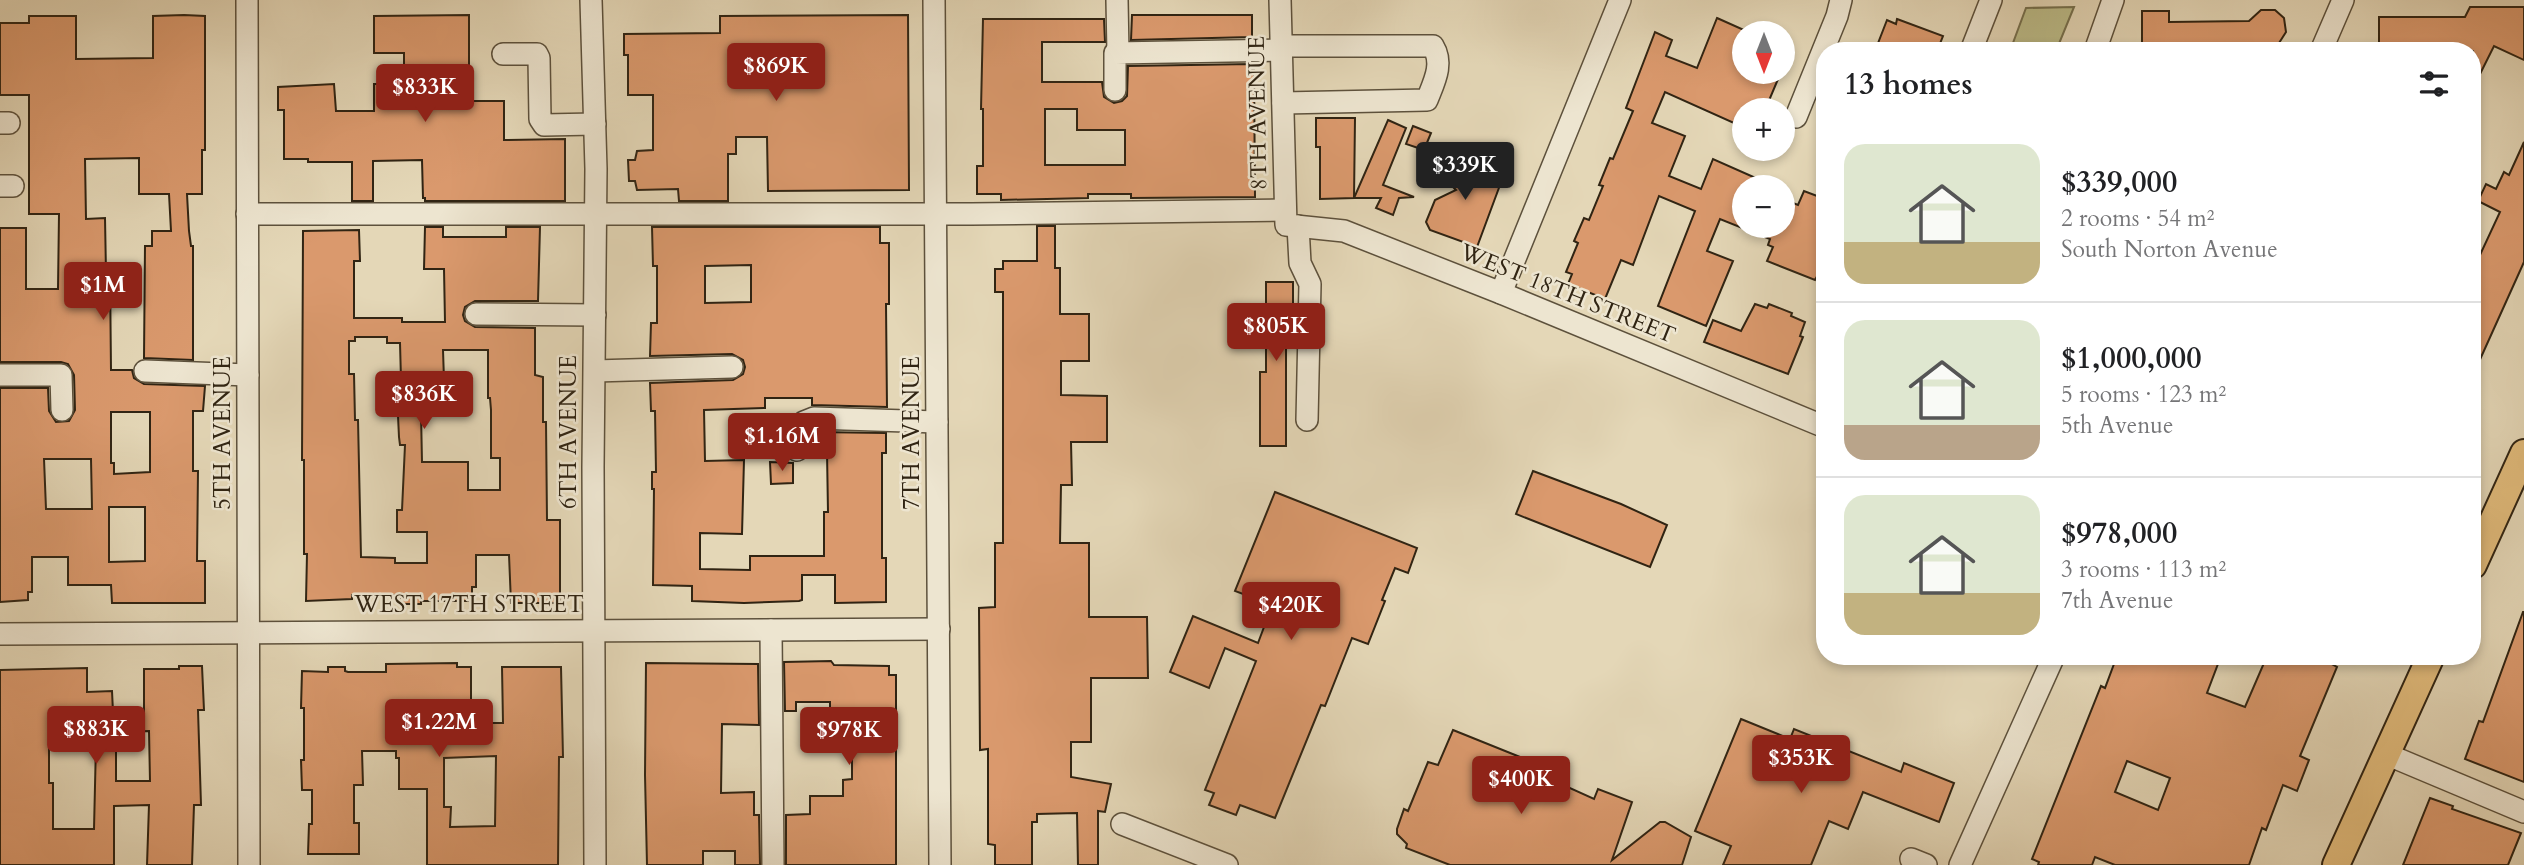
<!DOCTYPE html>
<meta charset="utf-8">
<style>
:root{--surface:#fff;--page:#f2f2f2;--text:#202124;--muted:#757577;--line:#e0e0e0;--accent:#8f2418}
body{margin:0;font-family:Cardo,serif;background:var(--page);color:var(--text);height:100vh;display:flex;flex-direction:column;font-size:26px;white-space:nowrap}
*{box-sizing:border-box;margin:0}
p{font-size:23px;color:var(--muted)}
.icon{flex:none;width:38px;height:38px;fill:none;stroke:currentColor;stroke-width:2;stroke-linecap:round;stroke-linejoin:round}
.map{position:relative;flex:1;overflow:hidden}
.details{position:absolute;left:1816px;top:42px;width:665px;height:623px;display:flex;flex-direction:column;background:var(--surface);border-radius:28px;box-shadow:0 4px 10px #0003}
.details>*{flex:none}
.needle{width:46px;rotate:180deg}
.controls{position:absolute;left:1732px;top:21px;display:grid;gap:14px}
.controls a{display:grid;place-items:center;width:63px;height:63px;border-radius:50%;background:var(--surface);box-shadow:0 4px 10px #0003;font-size:35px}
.price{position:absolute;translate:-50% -60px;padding:0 16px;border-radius:7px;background:var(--accent);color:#fff;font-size:23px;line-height:46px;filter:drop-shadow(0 2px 4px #0008)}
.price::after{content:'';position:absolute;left:50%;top:42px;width:21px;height:16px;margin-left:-10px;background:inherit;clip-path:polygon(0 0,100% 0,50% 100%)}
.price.selected{background:#222;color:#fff}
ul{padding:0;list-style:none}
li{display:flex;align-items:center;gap:21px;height:175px;padding:0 28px}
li+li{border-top:2px solid var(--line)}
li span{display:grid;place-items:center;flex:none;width:196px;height:140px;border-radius:21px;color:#555}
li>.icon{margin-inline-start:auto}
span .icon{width:84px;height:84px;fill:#fffc;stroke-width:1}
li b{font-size:30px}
h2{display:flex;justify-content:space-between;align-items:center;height:84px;padding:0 28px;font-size:30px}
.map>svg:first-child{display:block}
.green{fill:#bcbc89;stroke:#76704e;stroke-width:2}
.building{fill:#da996d;stroke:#302413;stroke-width:2;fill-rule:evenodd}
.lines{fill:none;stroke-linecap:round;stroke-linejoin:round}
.minor-casing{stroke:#5d513c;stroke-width:24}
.major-casing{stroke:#302413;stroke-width:30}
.minor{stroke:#ede5d0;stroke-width:21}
.major{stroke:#e2bc7c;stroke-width:26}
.labels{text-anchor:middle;stroke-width:5;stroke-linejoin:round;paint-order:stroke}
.street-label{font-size:23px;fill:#302413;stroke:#ede5d0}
</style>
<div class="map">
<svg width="2524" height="865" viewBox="0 0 2524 865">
<rect width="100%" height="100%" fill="#e4d7b7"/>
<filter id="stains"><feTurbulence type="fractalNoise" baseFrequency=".00286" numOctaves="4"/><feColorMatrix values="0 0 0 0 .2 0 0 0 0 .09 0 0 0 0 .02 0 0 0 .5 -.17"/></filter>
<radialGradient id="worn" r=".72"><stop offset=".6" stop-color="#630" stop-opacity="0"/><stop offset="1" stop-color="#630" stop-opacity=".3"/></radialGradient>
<polygon class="green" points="2074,7 2056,51 2010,51 2026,8"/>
<g class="building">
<polygon points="2470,7 2524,7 2524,60 2494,46 2473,88 2473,51 2409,51 2409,43 2379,43 2379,17 2465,17"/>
<polygon points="2261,10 2275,10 2284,18 2286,32 2279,43 2265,48 2264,51 2142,51 2142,11 2169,11 2169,22 2249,21"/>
<path d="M 184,15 L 205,16 L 205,150 L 202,150 L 202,194 L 187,194 L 189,231 L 191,246 L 193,246 L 193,360 L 144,358 L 145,246 L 152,246 L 152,231 L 171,231 L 169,194 L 139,194 L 139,158 L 85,159 L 86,219 L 105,218 L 106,273 L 110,273 L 111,370 L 132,370 L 134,378 L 144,384 L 205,386 L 203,411 L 193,411 L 193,471 L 198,471 L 197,561 L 205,561 L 205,603 L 112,603 L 111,585 L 68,585 L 68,557 L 32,557 L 32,592 L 28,592 L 28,600 L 0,602 L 0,388 L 48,388 L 49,411 L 56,422 L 69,421 L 75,410 L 74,375 L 68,364 L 61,362 L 0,362 L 0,228 L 26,228 L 26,289 L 58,289 L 59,214 L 29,214 L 29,95 L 0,95 L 0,23 L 29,23 L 29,16 L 76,16 L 76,59 L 153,58 L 153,16 ZM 111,412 L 150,412 L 150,472 L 114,474 L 114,463 L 111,463 ZM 44,459 L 91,459 L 92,509 L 46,509 ZM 109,507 L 145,507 L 145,561 L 109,562 Z"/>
<polygon points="469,15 469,101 504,101 504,140 565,139 565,201 425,201 425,198 423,198 422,160 373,161 373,201 352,201 352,162 308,162 308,159 284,159 284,110 278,110 278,87 334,84 336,111 374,111 374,84 404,84 404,53 374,53 374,16"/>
<polygon points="908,15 909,190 768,191 767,137 736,137 736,154 728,154 728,201 679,201 678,189 637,190 635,181 629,181 628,160 635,160 637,151 653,150 653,95 628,95 628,55 624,55 624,34 720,33 720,16"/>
<polygon points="1132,15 1252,15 1252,37 1131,40"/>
<polygon points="1717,18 1744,30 1736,51 1745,55 1745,72 1781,72 1765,110 1745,110 1745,128 1665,92 1652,123 1685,136 1669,176 1701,189 1713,159 1776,187 1745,187 1745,226 1783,226 1783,199 1798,205 1804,191 1825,199 1825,262 1815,280 1767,261 1773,247 1768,245 1770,239 1720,219 1707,251 1733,261 1706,326 1658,306 1695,211 1659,196 1633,265 1621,260 1605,299 1568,284 1572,274 1566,272 1578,243 1574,241 1584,218 1589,220 1603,186 1599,185 1610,158 1613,159 1633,111 1626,108 1655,32 1672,40 1666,56 1697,68"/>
<path d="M 983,19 L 1104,19 L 1105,42 L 1042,42 L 1042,82 L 1102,82 L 1104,97 L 1114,103 L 1122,101 L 1127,96 L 1128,66 L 1252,64 L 1252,69 L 1254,69 L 1255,197 L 1131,198 L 1131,194 L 1088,194 L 1088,198 L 1001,200 L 1001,194 L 977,194 L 977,166 L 983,166 L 983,109 L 981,109 ZM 1045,109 L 1077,109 L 1077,130 L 1125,130 L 1125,165 L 1045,165 Z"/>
<polygon points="1897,19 1943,36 1937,51 1875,51 1887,20 1896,24"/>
<polygon points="1316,118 1355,118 1354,198 1320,199 1320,147 1316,147"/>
<polygon points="1388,120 1406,128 1383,185 1414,197 1399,198 1393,215 1376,208 1381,198 1354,198"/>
<polygon points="1413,126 1431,133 1424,150 1406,144"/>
<polygon points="2524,142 2524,262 2473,375 2473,270 2500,212 2478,201 2486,184 2496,189 2504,172 2509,175"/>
<polygon points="1464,157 1487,167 1486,171 1499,177 1496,183 1500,185 1477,247 1430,230 1426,222 1435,200 1456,190 1445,179 1453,158"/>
<polygon points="1037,226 1055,226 1055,268 1060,268 1060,314 1089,314 1089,361 1061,361 1061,395 1107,396 1107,442 1071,442 1072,485 1061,485 1060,543 1089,543 1089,617 1147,617 1148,678 1091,678 1091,742 1071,742 1071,777 1111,784 1105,812 1098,811 1098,865 1078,865 1077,813 1037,814 1037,822 1032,822 1032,865 995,865 995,845 988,844 988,749 980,750 979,608 995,607 995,543 1003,543 1003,292 995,292 995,269 1003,269 1003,261 1037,261"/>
<path d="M 425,227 L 443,227 L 443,237 L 506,237 L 506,227 L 540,227 L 538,301 L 475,301 L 465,307 L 463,315 L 465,321 L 475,327 L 535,328 L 535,375 L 543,377 L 543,422 L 546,422 L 547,520 L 560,520 L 560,603 L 511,603 L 509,555 L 476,555 L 476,587 L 472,587 L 472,601 L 421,601 L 421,604 L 401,604 L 401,594 L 382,597 L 352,595 L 352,599 L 306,601 L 307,554 L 304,554 L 304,460 L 302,460 L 303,231 L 359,230 L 360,261 L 354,261 L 354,318 L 402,318 L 402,322 L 445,322 L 444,269 L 424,269 ZM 355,337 L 387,337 L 387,343 L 400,343 L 402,416 L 398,416 L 399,437 L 400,445 L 405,445 L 402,510 L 397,510 L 397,532 L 427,532 L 427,563 L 395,563 L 395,558 L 361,557 L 358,420 L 355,420 L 354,374 L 349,374 L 349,341 L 355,341 ZM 443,350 L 488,350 L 488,398 L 490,398 L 491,410 L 491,458 L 500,458 L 500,490 L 468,490 L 468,462 L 422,462 L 421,413 L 440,413 L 441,380 L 444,380 Z"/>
<path d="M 652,227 L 880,227 L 880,243 L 889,243 L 889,304 L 886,304 L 887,407 L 812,405 L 812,398 L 765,398 L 765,408 L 704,410 L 705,461 L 744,460 L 742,534 L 700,533 L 700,569 L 750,570 L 750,556 L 824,556 L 824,512 L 828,512 L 827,452 L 812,452 L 815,432 L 886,433 L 886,453 L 882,453 L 882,558 L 886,558 L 886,602 L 835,603 L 835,575 L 802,575 L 802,600 L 799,601 L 744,603 L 692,601 L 692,586 L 653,585 L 654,489 L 652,489 L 652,472 L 656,472 L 655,411 L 651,411 L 650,383 L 733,380 L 743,374 L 745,367 L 743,360 L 732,354 L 650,356 L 651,323 L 657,323 L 657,266 L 653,266 ZM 751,265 L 751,302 L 705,303 L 705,266 Z"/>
<polygon points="1266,282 1293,282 1293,347 1286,347 1286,446 1260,446 1260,372 1266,372"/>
<polygon points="1755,304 1767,308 1769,304 1792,313 1791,316 1805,322 1800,336 1803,337 1788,374 1704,342 1713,320 1741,331"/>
<polygon points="770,462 793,463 793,483 771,484"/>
<polygon points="1533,471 1621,504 1667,525 1650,567 1516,514"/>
<polygon points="1275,492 1417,548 1408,573 1395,568 1382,600 1385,601 1368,644 1352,638 1325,706 1321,705 1275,818 1240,805 1236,815 1209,805 1214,793 1205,790 1256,661 1225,648 1209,688 1170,672 1193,616 1258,643 1270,611 1244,601 1246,595 1235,591"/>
<polygon points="2523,612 2524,612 2524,782 2465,759 2479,721 2483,722"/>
<path d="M 2117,656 L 2221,656 L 2207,693 L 2245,707 L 2267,656 L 2333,656 L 2330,663 L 2337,667 L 2300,756 L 2309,760 L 2297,791 L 2283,785 L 2266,830 L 2262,828 L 2249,865 L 2115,865 L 2095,857 L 2092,865 L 2038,865 L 2039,862 L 2032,859 L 2101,686 L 2105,688 ZM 2127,761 L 2170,778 L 2158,810 L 2115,792 Z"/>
<polygon points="831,661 834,665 889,666 889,675 896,675 896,865 786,865 786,815 810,814 810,796 843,796 843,780 852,779 852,735 830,735 830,702 796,702 796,711 785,711 784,662"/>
<path d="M 457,663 L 457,667 L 471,667 L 471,723 L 503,723 L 502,667 L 561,667 L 563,757 L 559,757 L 558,865 L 427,865 L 427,789 L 399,789 L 399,758 L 396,758 L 396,751 L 362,751 L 363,785 L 354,785 L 354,823 L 359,823 L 359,854 L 308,854 L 309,824 L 312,824 L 312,790 L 302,790 L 301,760 L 304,760 L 304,708 L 301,708 L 302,671 L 328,672 L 328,667 L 345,667 L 345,671 L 348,672 L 386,672 L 386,664 ZM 496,756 L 495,826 L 450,827 L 451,807 L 444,807 L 444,758 Z"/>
<polygon points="646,663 758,664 759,725 722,724 721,793 754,792 754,815 759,815 760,865 735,865 735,851 703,851 703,865 647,865 645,775"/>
<path d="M 179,666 L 202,666 L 204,710 L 198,710 L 201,805 L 194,805 L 192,865 L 147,865 L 149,805 L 114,806 L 114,865 L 0,865 L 0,670 L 87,668 L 87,692 L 112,691 L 113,712 L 144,712 L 144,669 L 179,669 ZM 149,731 L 150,781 L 116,781 L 116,732 ZM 49,743 L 96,743 L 94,829 L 53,829 L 53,783 L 49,783 Z"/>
<polygon points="1741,719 1790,739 1794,729 1901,772 1904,763 1954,783 1939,822 1863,792 1848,829 1829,821 1811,865 1723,865 1731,846 1695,831"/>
<polygon points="1453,730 1565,775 1563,785 1594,799 1598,789 1632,802 1612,860 1660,822 1665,822 1691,837 1682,865 1450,865 1406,848 1407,844 1397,834 1397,829 1404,809 1408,811 1428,762 1438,765"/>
<polygon points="2430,798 2453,806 2452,809 2521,833 2508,865 2403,865"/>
</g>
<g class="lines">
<defs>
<g id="minor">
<polyline points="247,0 249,865"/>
<polyline points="591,0 596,169 593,467 595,865"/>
<polyline points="934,0 940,865"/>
<polyline points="1117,0 1118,53"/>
<polyline points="1280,0 1286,225 1344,231 1501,293 1825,427"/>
<path d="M 1282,46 L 1433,46 C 1444,64 1434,82 1427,100 L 1283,103"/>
<polyline points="1971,51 1991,0"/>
<polyline points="2095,51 2113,0"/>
<polyline points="2321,51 2343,0"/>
<polyline points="503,54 537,54 539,58 540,119 544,125 595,124"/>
<polyline points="1115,90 1115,53 1282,50"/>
<polyline points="1796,117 1837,16 1841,0"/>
<polyline points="0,123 9,123"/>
<polyline points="0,186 13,186"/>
<polyline points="247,214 971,214 1285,210"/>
<polyline points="1298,226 1300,263 1310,284 1307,420"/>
<polyline points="1501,293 1620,0"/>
<polyline points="476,314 595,315"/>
<polyline points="145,371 248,375"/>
<polyline points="595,371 732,367"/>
<polyline points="0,375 61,375 62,410"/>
<polyline points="797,450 804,422 814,418 937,422"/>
<polyline points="771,630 773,865"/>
<polyline points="0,634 939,629"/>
<polyline points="2386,754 2524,812"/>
<polyline points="1122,824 1227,865"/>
<polyline points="1911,859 1926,865"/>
<polyline points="1960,865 2054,656"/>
</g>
<g id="major">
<polyline points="2473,565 2524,453"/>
<polyline points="2336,865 2431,656"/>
</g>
</defs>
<use href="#minor" class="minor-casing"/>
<use href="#major" class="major-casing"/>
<use href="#minor" class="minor"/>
<use href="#major" class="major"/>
</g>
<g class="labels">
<g class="street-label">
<text transform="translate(1257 113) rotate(-91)" y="8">8TH AVENUE</text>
<text transform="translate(1568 293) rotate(22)" y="8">WEST 18TH STREET</text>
<text transform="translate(568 432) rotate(-90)" y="8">6TH AVENUE</text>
<text transform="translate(222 433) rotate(-90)" y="8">5TH AVENUE</text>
<text transform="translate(911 433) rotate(-90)" y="8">7TH AVENUE</text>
<text x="469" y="612">WEST 17TH STREET</text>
</g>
</g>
<rect width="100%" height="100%" filter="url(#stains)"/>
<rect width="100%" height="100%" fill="url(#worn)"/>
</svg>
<div class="controls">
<a><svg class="needle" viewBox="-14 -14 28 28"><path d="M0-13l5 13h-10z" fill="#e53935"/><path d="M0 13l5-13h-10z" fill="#757577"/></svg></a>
<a>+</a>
<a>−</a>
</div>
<b class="price" style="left:776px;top:103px">$869K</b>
<b class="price" style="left:425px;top:124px">$833K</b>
<b class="price selected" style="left:1465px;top:202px">$339K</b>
<b class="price" style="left:103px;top:322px">$1M</b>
<b class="price" style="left:1276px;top:363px">$805K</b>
<b class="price" style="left:424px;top:431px">$836K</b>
<b class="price" style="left:782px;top:473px">$1.16M</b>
<b class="price" style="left:1291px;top:642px">$420K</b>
<b class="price" style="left:439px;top:759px">$1.22M</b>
<b class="price" style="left:96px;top:766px">$883K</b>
<b class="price" style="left:849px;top:767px">$978K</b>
<b class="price" style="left:1801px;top:795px">$353K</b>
<b class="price" style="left:1521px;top:816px">$400K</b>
<section class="details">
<h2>13 homes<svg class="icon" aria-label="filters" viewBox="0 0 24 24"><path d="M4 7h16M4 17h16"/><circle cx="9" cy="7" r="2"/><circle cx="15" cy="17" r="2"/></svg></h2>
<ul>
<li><span style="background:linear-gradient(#dfe7d0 70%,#c2b280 0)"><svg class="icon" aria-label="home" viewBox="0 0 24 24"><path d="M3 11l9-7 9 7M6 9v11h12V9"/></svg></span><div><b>$339,000</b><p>2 rooms · 54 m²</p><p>South Norton Avenue</p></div></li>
<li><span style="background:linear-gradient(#dfe7d0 75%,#b9a48a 0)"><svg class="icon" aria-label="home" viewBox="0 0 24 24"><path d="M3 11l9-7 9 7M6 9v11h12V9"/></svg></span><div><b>$1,000,000</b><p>5 rooms · 123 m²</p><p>5th Avenue</p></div></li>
<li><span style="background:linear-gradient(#dfe7d0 70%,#c2b280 0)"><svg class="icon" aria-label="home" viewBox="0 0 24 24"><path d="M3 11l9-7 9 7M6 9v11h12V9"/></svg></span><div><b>$978,000</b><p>3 rooms · 113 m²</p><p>7th Avenue</p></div></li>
</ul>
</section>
</div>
